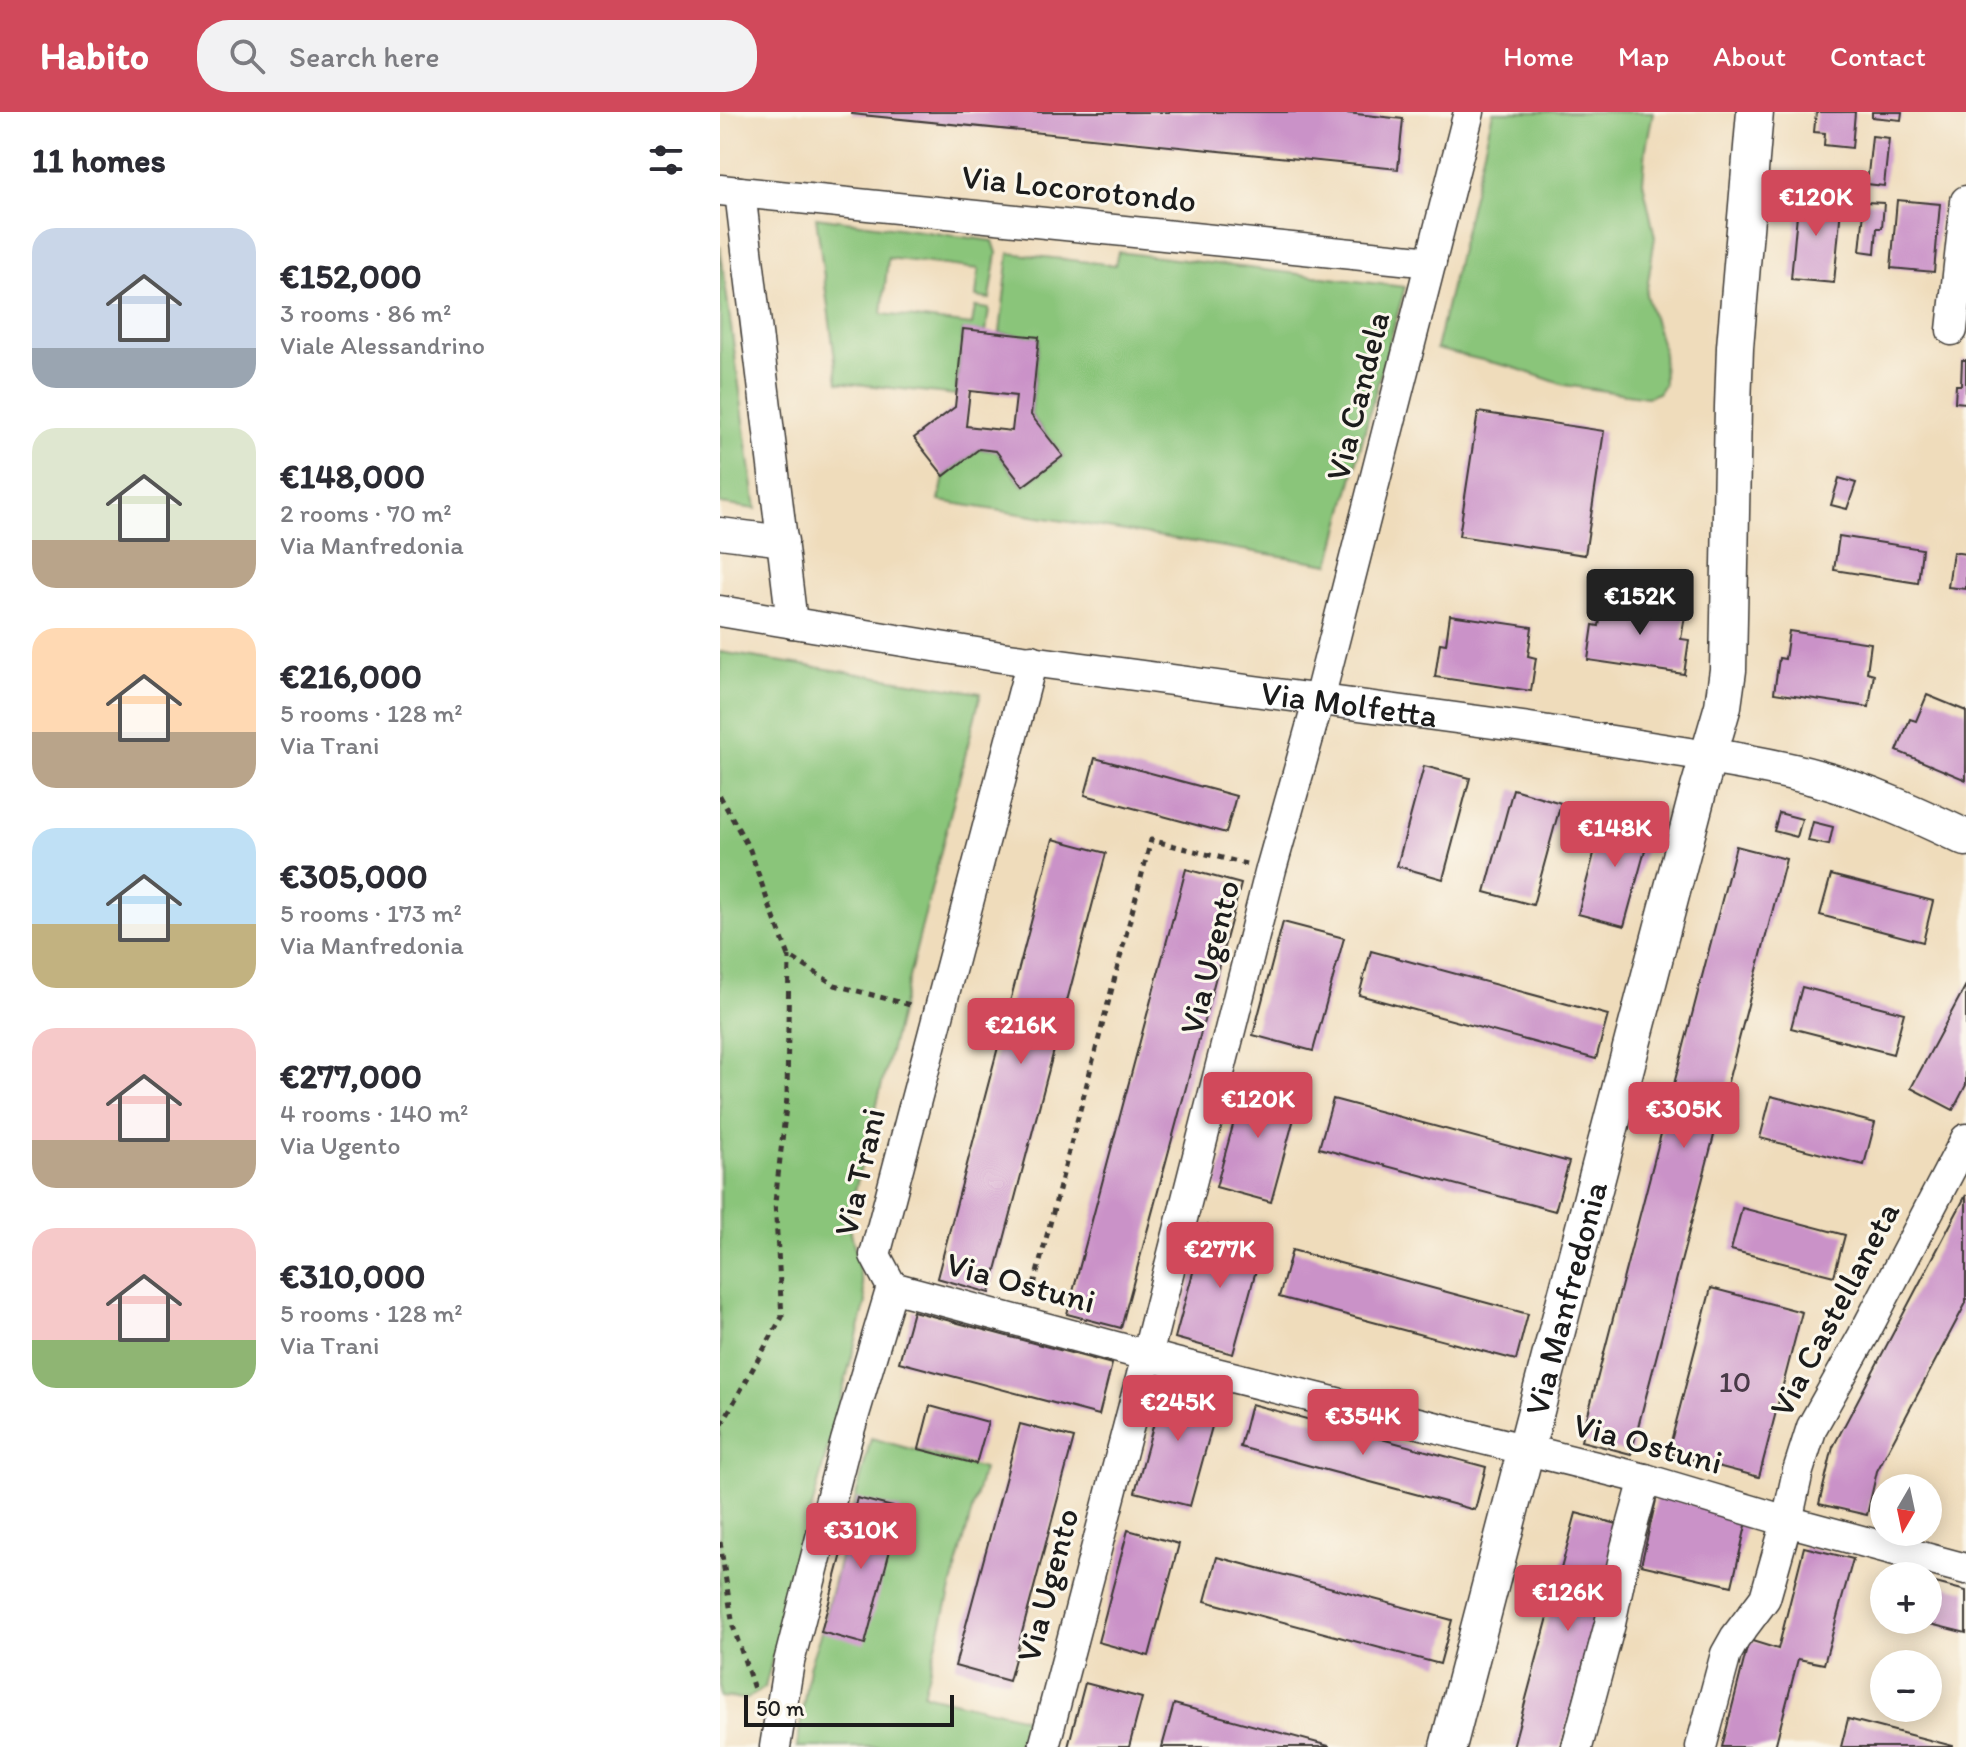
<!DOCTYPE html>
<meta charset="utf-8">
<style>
:root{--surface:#fff;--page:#f2f2f3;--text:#2b2b33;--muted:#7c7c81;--accent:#d1495b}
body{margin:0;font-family:Itim,sans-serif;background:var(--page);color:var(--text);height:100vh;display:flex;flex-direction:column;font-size:30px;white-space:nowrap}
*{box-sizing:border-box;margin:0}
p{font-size:26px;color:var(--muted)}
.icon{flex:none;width:44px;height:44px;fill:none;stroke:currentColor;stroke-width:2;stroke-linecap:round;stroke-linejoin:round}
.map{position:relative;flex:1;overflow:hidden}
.details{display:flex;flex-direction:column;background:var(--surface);width:720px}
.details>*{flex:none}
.needle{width:52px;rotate:189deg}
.buttons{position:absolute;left:1150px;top:1362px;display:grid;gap:16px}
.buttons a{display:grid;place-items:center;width:72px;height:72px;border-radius:50%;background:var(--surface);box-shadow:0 4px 20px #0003;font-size:40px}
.scale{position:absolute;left:24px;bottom:20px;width:210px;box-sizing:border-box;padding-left:8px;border:4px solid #1c1c1c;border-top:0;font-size:22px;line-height:28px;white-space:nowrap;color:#1c1c1c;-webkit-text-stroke:6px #fbf7ec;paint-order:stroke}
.price{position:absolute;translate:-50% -68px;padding:0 18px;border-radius:8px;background:var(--accent);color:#fff;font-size:26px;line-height:52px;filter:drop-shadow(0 2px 4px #0008)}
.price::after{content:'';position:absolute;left:50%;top:48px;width:24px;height:18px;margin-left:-12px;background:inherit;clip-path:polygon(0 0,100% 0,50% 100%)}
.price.selected{background:#222;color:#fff}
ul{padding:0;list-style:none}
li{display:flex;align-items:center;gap:24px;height:200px;padding:0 32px}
li span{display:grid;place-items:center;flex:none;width:224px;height:160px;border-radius:24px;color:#555}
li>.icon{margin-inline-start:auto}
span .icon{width:96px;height:96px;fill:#fffc;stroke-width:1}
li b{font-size:34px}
h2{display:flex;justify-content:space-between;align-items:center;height:96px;padding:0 32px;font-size:34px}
header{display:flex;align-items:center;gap:48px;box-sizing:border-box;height:112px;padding:0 40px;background:var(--accent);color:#fff}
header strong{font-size:38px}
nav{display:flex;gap:44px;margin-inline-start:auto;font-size:28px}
.search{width:560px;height:72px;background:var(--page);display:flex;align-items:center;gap:20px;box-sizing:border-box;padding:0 28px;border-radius:32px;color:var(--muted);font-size:30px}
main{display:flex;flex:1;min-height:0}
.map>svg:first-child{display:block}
.green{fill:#8ac57a;stroke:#53704b;stroke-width:2}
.building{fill:#ca92c8;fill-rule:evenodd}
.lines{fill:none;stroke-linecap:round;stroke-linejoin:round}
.minor-casing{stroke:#3c3934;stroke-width:33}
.tertiary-casing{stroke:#3c3934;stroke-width:39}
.path{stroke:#3c3934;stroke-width:5;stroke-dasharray:6 6;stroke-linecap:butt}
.minor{stroke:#fff;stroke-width:30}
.tertiary{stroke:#fff;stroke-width:36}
.labels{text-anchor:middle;stroke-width:6;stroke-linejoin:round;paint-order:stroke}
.number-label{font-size:30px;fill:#483a47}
.street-label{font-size:34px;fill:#1c1c1c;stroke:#fbf7ec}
</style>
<header>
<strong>Habito</strong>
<div class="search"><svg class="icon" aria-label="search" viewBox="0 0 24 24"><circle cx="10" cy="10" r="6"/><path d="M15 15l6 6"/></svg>Search here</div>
<nav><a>Home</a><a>Map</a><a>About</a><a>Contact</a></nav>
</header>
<main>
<section class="details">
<h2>11 homes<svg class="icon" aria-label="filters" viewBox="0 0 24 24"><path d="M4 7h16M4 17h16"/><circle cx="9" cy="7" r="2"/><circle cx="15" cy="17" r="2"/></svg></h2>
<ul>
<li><span style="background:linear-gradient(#c9d6e8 75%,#9aa5b1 0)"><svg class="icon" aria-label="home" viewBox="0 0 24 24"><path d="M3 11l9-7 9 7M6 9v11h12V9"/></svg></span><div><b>€152,000</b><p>3 rooms · 86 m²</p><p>Viale Alessandrino</p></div></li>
<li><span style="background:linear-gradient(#dfe7d0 70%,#b9a48a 0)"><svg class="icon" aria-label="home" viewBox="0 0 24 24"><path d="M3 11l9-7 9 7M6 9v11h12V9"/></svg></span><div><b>€148,000</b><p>2 rooms · 70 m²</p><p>Via Manfredonia</p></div></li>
<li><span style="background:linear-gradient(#ffd9b3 65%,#b9a48a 0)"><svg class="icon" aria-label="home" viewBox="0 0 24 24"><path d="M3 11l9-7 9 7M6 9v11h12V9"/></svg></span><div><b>€216,000</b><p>5 rooms · 128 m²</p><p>Via Trani</p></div></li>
<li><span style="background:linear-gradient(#bfe0f5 60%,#c2b280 0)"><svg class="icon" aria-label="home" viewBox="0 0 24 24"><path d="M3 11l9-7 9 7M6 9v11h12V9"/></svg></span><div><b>€305,000</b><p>5 rooms · 173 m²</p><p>Via Manfredonia</p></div></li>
<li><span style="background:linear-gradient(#f6c9c9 70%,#b9a48a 0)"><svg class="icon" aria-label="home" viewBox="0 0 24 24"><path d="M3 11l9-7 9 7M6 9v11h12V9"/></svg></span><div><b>€277,000</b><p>4 rooms · 140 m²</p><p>Via Ugento</p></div></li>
<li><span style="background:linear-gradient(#f6c9c9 70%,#8fb573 0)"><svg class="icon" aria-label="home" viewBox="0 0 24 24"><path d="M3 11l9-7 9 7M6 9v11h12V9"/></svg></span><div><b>€310,000</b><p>5 rooms · 128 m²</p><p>Via Trani</p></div></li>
</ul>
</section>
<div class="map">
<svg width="1246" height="1635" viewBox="0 0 1246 1635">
<rect width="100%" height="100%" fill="#fbf7ec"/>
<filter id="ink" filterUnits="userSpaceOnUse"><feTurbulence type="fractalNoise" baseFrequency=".0125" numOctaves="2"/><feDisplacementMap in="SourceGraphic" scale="16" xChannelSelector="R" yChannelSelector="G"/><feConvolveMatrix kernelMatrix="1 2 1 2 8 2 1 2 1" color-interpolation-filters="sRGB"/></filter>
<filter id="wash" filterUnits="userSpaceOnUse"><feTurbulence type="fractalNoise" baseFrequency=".006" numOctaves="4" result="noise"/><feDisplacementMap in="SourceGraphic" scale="32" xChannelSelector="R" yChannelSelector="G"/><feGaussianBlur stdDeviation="1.8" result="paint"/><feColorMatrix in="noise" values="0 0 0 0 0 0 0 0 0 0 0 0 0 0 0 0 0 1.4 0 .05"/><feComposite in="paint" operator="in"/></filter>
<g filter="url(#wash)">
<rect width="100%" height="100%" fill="#efdcbb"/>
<g class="green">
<polygon points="773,0 933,0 926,36 923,70 935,125 926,183 943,237 944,272 938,281 927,285 844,273 795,256 716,237"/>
<polygon points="96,105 273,129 277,141 270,187 256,185 259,157 168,146 162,202 252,213 255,195 269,197 266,220 243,218 236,283 118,270"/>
<polygon points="0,134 36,397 0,392"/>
<polygon points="398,140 685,175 650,299 610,452 219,389 224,364 259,337 276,339 303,374 343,344 311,303 319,226 280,221 289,141 395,153"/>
<polygon points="0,540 261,581 128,1106 146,1190 45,1575 27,1587 0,1585"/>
<polygon points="151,1326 263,1357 203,1582 305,1606 297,1635 77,1635 89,1555 101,1520"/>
</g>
<g id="blocks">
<g class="building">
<polygon points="132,0 617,0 683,7 678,57 132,2"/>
<polygon points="1096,0 1135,0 1132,36 1104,33 1105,21 1094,20"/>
<polygon points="1152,0 1182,0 1181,8 1152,5"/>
<polygon points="1152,24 1169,26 1164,74 1147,72"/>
<polygon points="1079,81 1122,85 1114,171 1071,167"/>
<polygon points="1177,88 1220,92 1214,160 1171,156"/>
<polygon points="1145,90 1164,91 1162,116 1157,116 1155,141 1140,139"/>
<path d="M 243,217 L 319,225 L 311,303 L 343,344 L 303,374 L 276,339 L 259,337 L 224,364 L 194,326 L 235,295 ZM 250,279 L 296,284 L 292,319 L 246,314 Z"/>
<polygon points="1242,248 1246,248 1246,291 1235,290 1236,273 1241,273"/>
<polygon points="758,300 884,319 865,443 739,424"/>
<polygon points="1119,366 1136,371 1127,397 1111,393"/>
<polygon points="1119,424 1202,437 1198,471 1114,458"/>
<polygon points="1233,440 1246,442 1246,477 1228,475"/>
<polygon points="884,486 966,498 961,527 969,528 964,562 868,548 873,513 879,514"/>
<polygon points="730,503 812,515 808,544 816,546 811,579 715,565 720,531 726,532"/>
<polygon points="1069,519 1151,531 1147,560 1154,562 1149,595 1054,581 1059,546 1065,547"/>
<polygon points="1207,583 1246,599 1246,668 1177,639 1190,607 1196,609"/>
<polygon points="375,646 516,684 506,721 365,683"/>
<polygon points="704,654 750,666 723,767 677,754"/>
<polygon points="793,677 841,691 813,793 765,780"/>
<polygon points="885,700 932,713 904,814 858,802"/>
<polygon points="1059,701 1082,707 1077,725 1054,719"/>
<polygon points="1093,710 1113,715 1109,733 1088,729"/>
<polygon points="333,727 386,741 270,1181 217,1166"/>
<polygon points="1016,734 1066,747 911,1342 861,1329"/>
<polygon points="466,757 521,772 401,1216 347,1202"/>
<polygon points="1111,763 1213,789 1203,830 1100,803"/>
<polygon points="563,810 624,826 593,939 533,923"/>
<polygon points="651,839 888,903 876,947 639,883"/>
<polygon points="1246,873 1246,973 1233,998 1191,976"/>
<polygon points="1082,875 1184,901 1173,942 1071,916"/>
<polygon points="526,966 581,981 551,1090 496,1075"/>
<polygon points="1051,984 1155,1011 1144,1053 1040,1026"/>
<polygon points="613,987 849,1050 835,1099 599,1036"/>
<polygon points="1246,1083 1246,1191 1157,1359 1147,1403 1099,1392 1113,1335"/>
<polygon points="1022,1096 1125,1123 1114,1164 1011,1138"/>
<polygon points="486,1113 544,1129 513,1242 455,1226"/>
<polygon points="572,1138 808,1202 796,1248 559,1185"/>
<polygon points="991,1176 1082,1200 1039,1365 948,1341"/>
<polygon points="193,1199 392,1252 379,1303 179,1250"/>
<polygon points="446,1267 501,1282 470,1394 415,1380"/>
<polygon points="531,1292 766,1355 755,1398 520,1335"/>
<polygon points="210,1294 268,1310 256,1352 199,1337"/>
<polygon points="300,1312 354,1326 289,1569 235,1554"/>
<polygon points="937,1384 1028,1405 1012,1474 921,1453"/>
<polygon points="137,1386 181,1397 145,1532 101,1520"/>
<polygon points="856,1401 901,1413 841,1635 793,1635"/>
<polygon points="408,1418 459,1432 429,1544 378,1530"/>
<polygon points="1084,1435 1133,1447 1104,1552 1078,1547 1055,1635 1002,1635 1029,1528 1058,1537"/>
<polygon points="497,1445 732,1508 720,1552 485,1489"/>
<polygon points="1208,1469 1246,1479 1246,1521 1198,1509 1208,1508"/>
<polygon points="365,1571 422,1586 409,1635 348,1635"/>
<polygon points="454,1592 609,1634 609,1635 442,1635"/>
<polygon points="1128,1607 1233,1634 1233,1635 1121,1635"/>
</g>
</g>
</g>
<g filter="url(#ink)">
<use href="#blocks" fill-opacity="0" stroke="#3c3934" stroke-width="2"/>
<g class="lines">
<defs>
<g id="minor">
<polyline points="0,78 711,150"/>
<polyline points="20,80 72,511"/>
<polyline points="1232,218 1246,89"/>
<polyline points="0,421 63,429"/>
<path id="s1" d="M 0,499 L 281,545 L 803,615 L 988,644"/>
<polyline points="172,1175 455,1251 925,1367 1067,1409 1246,1457"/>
<polyline points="55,1635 69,1550 126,1329 172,1175 155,1143 312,548"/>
<polyline points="324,1635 427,1244 551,757 599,587 749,0"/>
<polyline points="857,1635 890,1512 906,1436 925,1367"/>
<polyline points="981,1635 1006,1542 1015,1526 1045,1486 1067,1409 1078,1359 1092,1315 1143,1224 1246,1027"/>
</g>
<g id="tertiary">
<path d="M 988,644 C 1025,650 1061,656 1097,666 C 1148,680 1198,703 1246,726"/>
<path id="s2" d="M 728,1635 L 979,676 L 1003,594 L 1008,558 L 1013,295 L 1015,235 L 1035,0"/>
</g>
</defs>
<use href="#minor" class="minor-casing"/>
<use href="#tertiary" class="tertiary-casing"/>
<g class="path">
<polyline points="0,684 30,738 49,793 69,844 115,873 194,894"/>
<polyline points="311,1184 431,728 526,752"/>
<polyline points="0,1324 1,1313 62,1205 55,1090 67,986 69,844"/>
<polyline points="0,1430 13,1514 34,1577"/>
</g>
<use href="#minor" class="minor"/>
<use href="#tertiary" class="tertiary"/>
</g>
</g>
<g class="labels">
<g class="number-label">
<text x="1015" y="1280">10</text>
</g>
<g class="street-label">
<text transform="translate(359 76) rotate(6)" y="12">Via Locorotondo</text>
<text transform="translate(637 284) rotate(-76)" y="12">Via Candela</text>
<text dy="12" stroke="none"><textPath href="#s1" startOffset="636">Via Molfetta</textPath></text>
<text transform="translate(489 845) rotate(-76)" y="12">Via Ugento</text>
<text transform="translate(139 1060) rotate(-77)" y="12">Via Trani</text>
<text transform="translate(301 1170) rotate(15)" y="12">Via Ostuni</text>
<text dy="12" stroke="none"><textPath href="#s2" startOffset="464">Via Manfredonia</textPath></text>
<text transform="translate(1114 1197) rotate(-62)" y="12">Via Castellaneta</text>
<text transform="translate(928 1331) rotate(15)" y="12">Via Ostuni</text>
<text transform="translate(327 1473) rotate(-75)" y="12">Via Ugento</text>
</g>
</g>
</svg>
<div class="buttons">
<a><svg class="needle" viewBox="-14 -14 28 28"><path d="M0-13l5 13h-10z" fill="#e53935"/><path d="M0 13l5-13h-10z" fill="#7c7c81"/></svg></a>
<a>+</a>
<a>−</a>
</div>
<div class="scale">50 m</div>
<b class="price" style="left:1096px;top:126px">€120K</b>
<b class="price selected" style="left:920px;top:525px">€152K</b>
<b class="price" style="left:895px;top:757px">€148K</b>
<b class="price" style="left:301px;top:954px">€216K</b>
<b class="price" style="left:538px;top:1028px">€120K</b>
<b class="price" style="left:964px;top:1038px">€305K</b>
<b class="price" style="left:500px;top:1178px">€277K</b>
<b class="price" style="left:458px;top:1331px">€245K</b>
<b class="price" style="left:643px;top:1345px">€354K</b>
<b class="price" style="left:141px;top:1459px">€310K</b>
<b class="price" style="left:848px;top:1521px">€126K</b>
</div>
</main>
